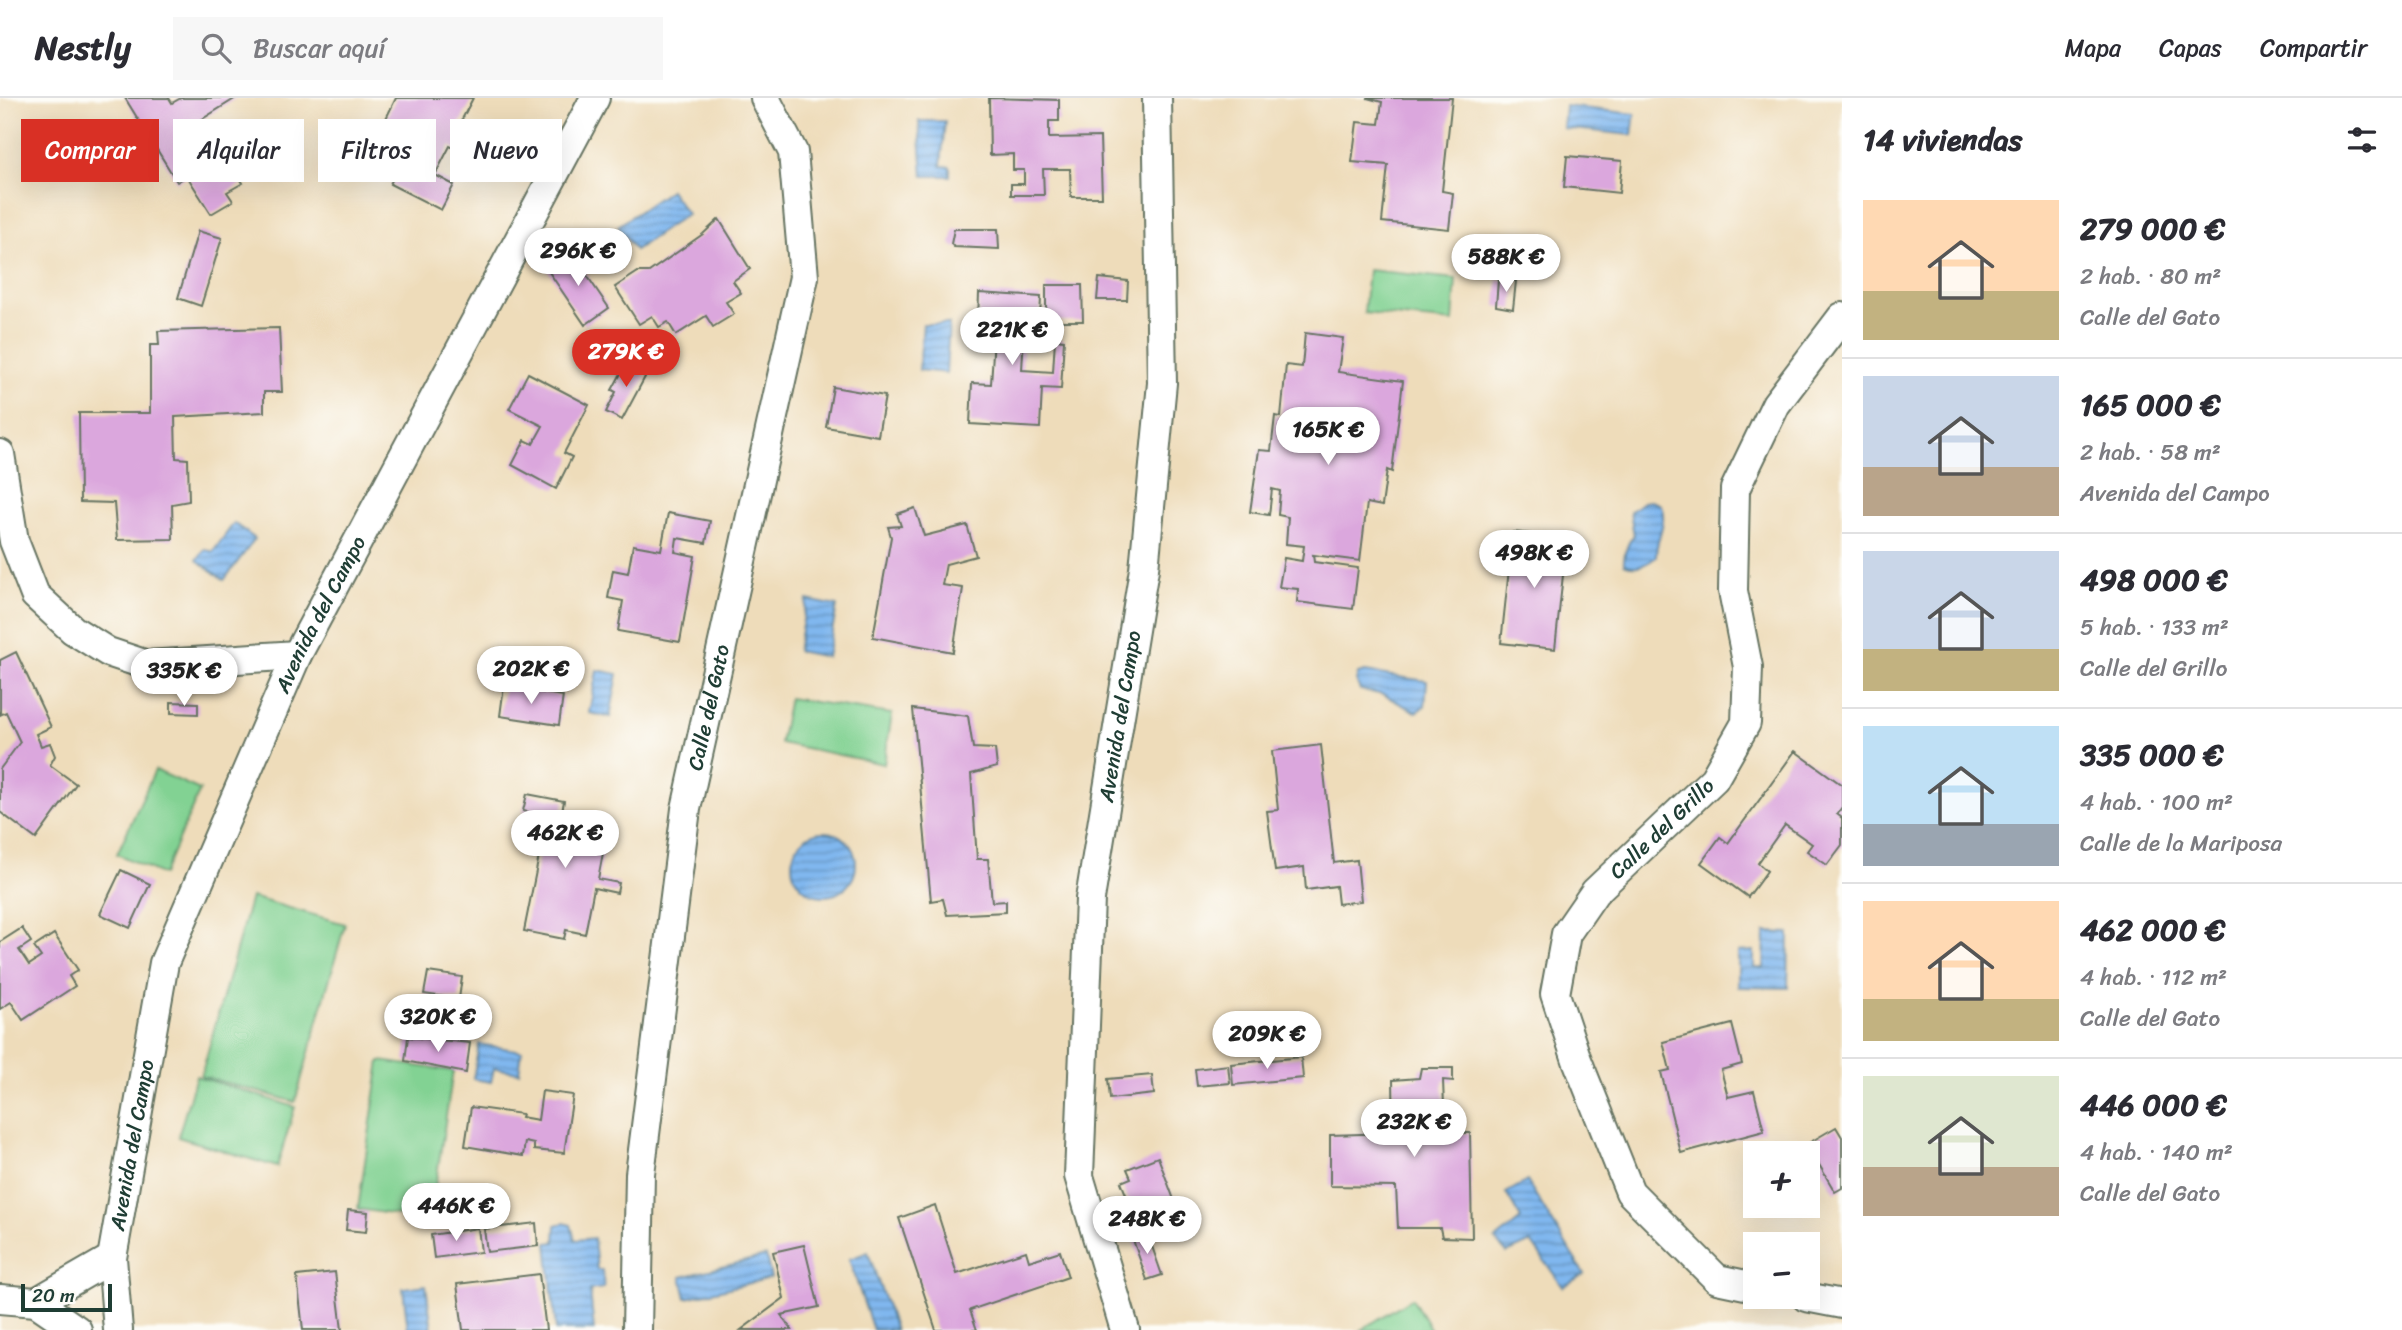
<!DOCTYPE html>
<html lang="es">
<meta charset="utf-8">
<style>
:root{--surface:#fff;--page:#f7f7f7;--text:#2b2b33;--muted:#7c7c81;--line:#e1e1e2;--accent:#d93025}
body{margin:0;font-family:Sriracha,sans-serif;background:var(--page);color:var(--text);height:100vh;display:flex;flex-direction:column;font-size:26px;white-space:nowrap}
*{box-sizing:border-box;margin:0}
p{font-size:23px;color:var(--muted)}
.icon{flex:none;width:38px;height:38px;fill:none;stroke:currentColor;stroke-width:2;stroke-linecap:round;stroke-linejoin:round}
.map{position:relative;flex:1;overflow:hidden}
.panel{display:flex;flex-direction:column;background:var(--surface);width:560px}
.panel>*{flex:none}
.guide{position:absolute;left:21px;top:21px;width:665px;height:63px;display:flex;gap:14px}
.fabs{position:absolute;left:1743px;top:1043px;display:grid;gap:14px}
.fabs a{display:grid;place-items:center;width:77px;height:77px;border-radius:0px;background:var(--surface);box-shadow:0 7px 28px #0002;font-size:35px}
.scale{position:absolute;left:21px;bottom:18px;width:91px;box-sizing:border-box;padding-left:7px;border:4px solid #1f3d34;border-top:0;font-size:19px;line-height:24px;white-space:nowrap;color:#1f3d34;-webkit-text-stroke:5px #fdfcf7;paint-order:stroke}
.price{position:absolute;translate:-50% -60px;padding:0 16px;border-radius:24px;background:#fff;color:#222;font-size:23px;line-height:46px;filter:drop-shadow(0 2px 4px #0008)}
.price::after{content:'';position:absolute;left:50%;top:42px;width:21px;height:16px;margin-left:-10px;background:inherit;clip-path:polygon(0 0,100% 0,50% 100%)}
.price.on{background:var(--accent);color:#fff}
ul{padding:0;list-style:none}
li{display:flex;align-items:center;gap:21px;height:175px;padding:0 21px}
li+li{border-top:2px solid var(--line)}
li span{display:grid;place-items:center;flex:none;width:196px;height:140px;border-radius:0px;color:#555}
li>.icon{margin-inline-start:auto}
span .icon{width:84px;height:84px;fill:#fffc;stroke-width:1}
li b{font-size:30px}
h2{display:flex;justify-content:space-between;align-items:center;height:84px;padding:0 21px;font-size:30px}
.pill{padding:0 24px;border-radius:0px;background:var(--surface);box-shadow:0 7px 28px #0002;font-size:24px;line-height:63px}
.pill.on{background:var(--accent);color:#fff}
header{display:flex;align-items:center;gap:42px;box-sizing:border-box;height:98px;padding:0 35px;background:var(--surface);border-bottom:2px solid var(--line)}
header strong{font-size:33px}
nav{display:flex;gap:38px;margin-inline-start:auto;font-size:24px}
.search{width:490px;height:63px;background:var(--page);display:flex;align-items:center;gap:18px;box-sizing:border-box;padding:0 24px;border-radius:0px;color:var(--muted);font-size:26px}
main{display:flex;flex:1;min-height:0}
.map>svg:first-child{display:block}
.park{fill:#82d293;stroke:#508864;stroke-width:2}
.water{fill:url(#water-rules);stroke:#507a92;stroke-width:2}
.building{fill:#dba7dd}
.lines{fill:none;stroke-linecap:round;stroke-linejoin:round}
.minor-casing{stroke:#677563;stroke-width:32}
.minor{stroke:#fff;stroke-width:28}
.labels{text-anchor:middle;stroke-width:6;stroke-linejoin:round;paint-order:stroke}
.street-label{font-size:21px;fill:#1f3d34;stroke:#fdfcf7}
</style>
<header>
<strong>Nestly</strong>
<div class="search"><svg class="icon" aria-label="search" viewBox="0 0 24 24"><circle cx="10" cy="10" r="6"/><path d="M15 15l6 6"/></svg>Buscar aquí</div>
<nav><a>Mapa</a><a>Capas</a><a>Compartir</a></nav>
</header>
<main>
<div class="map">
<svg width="1842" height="1232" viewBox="0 0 1842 1232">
<defs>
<pattern id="water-rules" width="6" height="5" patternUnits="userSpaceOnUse" patternTransform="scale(1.75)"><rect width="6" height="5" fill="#80b7ef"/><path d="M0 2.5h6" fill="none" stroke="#6896c2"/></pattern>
</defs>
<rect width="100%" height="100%" fill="#fdfcf7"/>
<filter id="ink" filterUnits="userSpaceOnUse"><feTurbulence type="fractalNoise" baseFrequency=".0143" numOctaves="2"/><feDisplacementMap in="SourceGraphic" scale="14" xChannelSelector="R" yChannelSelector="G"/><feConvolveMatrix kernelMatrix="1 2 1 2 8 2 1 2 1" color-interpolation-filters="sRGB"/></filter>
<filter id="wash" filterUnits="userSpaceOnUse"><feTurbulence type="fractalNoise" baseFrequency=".00686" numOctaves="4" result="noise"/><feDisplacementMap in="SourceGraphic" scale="28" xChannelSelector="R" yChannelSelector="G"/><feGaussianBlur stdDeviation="1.57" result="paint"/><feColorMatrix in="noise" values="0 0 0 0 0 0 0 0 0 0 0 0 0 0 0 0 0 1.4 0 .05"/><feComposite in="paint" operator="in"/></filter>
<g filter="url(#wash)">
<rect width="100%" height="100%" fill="#eedcba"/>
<g class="park">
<polygon points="1368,172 1456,181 1453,224 1364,215"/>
<polygon points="789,600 892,616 884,666 780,645"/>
<polygon points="155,672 200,692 163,777 117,756"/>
<polygon points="251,799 345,826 295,1004 201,978"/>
<polygon points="380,963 453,973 430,1122 358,1111"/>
<polygon points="196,978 295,1009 277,1069 178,1039"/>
<polygon points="1412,1200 1431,1232 1361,1232"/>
</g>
<g class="water">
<polygon points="1565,8 1635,16 1632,37 1563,30"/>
<polygon points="919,23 945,23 941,68 950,69 950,78 923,78"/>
<polygon points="670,92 687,116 635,152 618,128"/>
<polygon points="923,226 949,226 946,275 919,272"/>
<path d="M 1651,403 L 1661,407 C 1668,425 1656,439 1656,458 C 1649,467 1634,471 1624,466 C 1623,457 1628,444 1634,437 L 1630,414 L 1643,404 Z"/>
<polygon points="234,425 255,441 224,482 197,462 205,451 213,454"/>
<polygon points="807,502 837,508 827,559 797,553"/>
<polygon points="597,572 618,576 610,619 589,615"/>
<polygon points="1365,574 1427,583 1425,608 1416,614 1384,597 1360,592 1356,583 1358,576"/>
<circle cx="824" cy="766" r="32"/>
<polygon points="1765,834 1789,835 1788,890 1738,889 1738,854 1754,853 1754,870 1764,870"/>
<polygon points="479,946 522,953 519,974 494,970 491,984 473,981"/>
<polygon points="1527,1083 1584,1176 1563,1189 1531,1144 1507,1155 1495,1142 1521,1121 1506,1095"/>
<polygon points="564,1125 571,1127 575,1142 594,1140 597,1172 602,1172 604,1190 590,1192 594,1232 556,1232 547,1145 555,1144 556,1127"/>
<polygon points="868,1154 895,1232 873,1232 849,1161"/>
<polygon points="766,1158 771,1180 686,1200 681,1179"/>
<polygon points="426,1187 432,1232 408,1232 403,1190"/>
</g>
<g id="blocks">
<g class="building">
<polygon points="125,0 169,0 172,5 181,0 236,0 188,30 207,60 239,40 249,56 231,66 243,85 227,94 233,103 211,116 187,78 177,84 156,50 140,60 128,41 144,31"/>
<polygon points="396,0 473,0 459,27 471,32 460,53 450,48 435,77 454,87 441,112 390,86 404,59 374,45"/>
<polygon points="989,0 1059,2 1059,23 1049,23 1049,40 1100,39 1102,99 1071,99 1070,71 1043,71 1044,97 1011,97 1011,86 1024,86 1024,72 1013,72 1013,56 990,57"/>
<polygon points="1367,0 1452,0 1442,93 1453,95 1449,131 1382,124 1388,67 1352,64 1357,24 1379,26 1382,4"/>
<polygon points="1567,58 1622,63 1619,95 1564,89"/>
<polygon points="719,121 750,171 733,183 741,195 726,204 734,216 713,229 706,218 676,237 668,224 659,229 652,218 639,226 615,189 638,174 649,174 703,136"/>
<polygon points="954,131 998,131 999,151 954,149 951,146"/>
<polygon points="198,133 222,140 201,208 178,200"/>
<polygon points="571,154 609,210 585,227 547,171"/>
<polygon points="1099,180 1128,183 1127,202 1097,202"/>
<polygon points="1498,182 1516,183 1513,211 1496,208"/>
<polygon points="1046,187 1082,187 1083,223 1046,223"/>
<polygon points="979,195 1041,199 1040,220 1025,219 1022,272 1053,274 1055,241 1064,242 1061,291 1042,290 1040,330 970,326 972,285 991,286 995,223 978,222"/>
<polygon points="279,230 282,294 264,294 264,314 175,319 176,360 188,361 189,403 172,406 173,441 117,442 114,405 80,404 79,315 150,315 150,247 159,247 158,233"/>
<polygon points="1305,235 1343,240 1338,274 1403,283 1392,374 1387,372 1382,408 1367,405 1360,463 1313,457 1314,464 1358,470 1353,511 1297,504 1298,491 1279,489 1284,460 1302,463 1304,448 1286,446 1288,419 1278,417 1280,393 1272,391 1269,417 1250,414 1259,352 1271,353 1275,318 1281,319 1286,267 1302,269"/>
<polygon points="631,257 645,279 622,322 606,314 616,294 612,292"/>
<polygon points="528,275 589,307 564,355 572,359 556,391 512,367 525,342 533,346 543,328 509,311"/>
<polygon points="833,289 885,298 878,338 826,329"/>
<polygon points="915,410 924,438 967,427 976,458 946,466 942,487 963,490 953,554 873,539 891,439 888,429 901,428 897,416"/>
<polygon points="668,415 710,423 706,445 677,440 675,454 695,458 680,544 618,533 623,503 608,500 613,472 628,475 633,447 661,452"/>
<polygon points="1513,434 1567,440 1555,551 1501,545"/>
<polygon points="16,554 51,629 36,636 41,648 50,645 55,658 50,667 76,686 36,741 0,714 0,671 20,644 6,614 0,617 0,562"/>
<polygon points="504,588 563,598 559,627 500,618"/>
<polygon points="171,604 198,605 198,616 171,615"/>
<polygon points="913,611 968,618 973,650 995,651 997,669 971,676 977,761 988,761 992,804 1006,803 1006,814 947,817 943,801 931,803"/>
<polygon points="1321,647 1334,765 1357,762 1361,803 1338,806 1336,788 1306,792 1304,769 1275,773 1267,713 1278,712 1272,653"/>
<polygon points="1795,653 1842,687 1842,709 1837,716 1842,720 1842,747 1827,767 1807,753 1812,746 1785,727 1758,765 1767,773 1748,799 1701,765 1720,739 1728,745"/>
<polygon points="527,696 564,703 562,714 609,724 598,781 619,785 617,795 594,790 585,836 566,832 564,841 524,833 547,718 523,713"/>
<polygon points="121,772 150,786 130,830 100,816"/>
<polygon points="22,830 31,844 19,852 29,867 41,859 34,849 54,836 78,872 69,878 75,888 23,922 11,904 0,911 0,844"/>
<polygon points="428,874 462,879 459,901 424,896"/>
<polygon points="1732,926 1742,966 1721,972 1728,999 1754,993 1764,1033 1681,1055 1661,974 1670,972 1663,944"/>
<polygon points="408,939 470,945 466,975 405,963"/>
<polygon points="1301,959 1303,980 1233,987 1231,966"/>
<polygon points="1228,967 1230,985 1197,988 1195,971"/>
<polygon points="1421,970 1453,970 1453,983 1443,982 1445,1035 1470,1035 1472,1140 1442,1139 1440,1130 1398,1130 1396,1089 1330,1088 1330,1037 1394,1035 1393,982 1419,980"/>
<polygon points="1152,977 1154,996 1110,1001 1108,981"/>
<polygon points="542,993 573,997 564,1055 534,1052 534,1046 525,1044 523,1058 465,1048 471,1009 522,1016 521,1019 538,1022"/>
<polygon points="1836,1029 1842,1039 1842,1090 1835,1094 1807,1046"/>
<polygon points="1158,1059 1176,1107 1164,1111 1168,1120 1140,1131 1121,1084 1131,1080 1127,1071"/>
<polygon points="935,1107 957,1176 1026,1153 1029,1163 1060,1153 1068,1179 970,1212 977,1232 936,1232 899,1120"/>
<polygon points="348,1112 368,1114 366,1134 346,1132"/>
<polygon points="536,1125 538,1148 487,1154 484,1131"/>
<polygon points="478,1130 481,1154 434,1160 431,1137"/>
<polygon points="1147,1134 1162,1177 1147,1182 1132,1139"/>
<polygon points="804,1147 819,1209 781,1217 792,1232 741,1232 784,1200 773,1154"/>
<polygon points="335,1174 342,1232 303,1232 297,1178"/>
<polygon points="539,1176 546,1232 463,1232 457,1186"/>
</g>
</g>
</g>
<g filter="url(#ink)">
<use href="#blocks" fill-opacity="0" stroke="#677563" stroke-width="2"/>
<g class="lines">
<defs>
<g id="minor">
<polyline points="0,356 14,443 35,497 73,532 108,554 147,567 297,557"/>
<path id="s1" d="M 1755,1189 L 1717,1181 L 1630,1094 L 1577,962 L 1555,896 L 1566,836 L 1595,794 L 1714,681 L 1746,625 L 1748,569 L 1733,493 L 1735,391 L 1776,306 L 1842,219"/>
<polyline points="1806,1199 1842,1206"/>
<polyline points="0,1201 36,1204 77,1232"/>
<polyline points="36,1204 112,1160"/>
<path id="s2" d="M 118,1232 L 112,1160 L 164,865 L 297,557 L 595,0"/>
<path id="s3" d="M 637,1232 L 640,1076 L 686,711 L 804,179 L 793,54 L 765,0"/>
<path id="s4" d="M 1125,1232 L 1079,1078 L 1090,801 L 1144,471 L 1162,285 L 1157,0"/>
</g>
</defs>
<use href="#minor" class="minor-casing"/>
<use href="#minor" class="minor"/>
</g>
</g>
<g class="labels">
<g class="street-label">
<text dy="7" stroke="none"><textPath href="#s2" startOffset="754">Avenida del Campo</textPath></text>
<text dy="7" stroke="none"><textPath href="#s3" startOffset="628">Calle del Gato</textPath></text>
<text dy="7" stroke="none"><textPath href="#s4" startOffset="623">Avenida del Campo</textPath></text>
<text dy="7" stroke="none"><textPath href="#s1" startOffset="578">Calle del Grillo</textPath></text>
<text dy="7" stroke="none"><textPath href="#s2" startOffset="187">Avenida del Campo</textPath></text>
</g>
</g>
</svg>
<div class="fabs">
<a>+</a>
<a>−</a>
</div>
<div class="scale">20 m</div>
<b class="price" style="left:578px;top:190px">296K €</b>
<b class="price" style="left:1506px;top:196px">588K €</b>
<b class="price" style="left:1012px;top:269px">221K €</b>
<b class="price on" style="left:626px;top:291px">279K €</b>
<b class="price" style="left:1328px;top:369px">165K €</b>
<b class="price" style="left:1534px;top:492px">498K €</b>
<b class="price" style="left:531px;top:608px">202K €</b>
<b class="price" style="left:184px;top:610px">335K €</b>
<b class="price" style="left:565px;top:772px">462K €</b>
<b class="price" style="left:438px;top:956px">320K €</b>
<b class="price" style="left:1267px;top:973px">209K €</b>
<b class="price" style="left:1414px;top:1061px">232K €</b>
<b class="price" style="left:456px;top:1145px">446K €</b>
<b class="price" style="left:1147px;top:1158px">248K €</b>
<div class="guide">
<a class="pill on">Comprar</a>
<a class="pill">Alquilar</a>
<a class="pill">Filtros</a>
<a class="pill">Nuevo</a>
</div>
</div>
<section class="panel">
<h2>14 viviendas<svg class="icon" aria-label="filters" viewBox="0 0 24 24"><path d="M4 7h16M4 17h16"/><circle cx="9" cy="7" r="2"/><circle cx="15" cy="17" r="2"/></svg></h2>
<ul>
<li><span style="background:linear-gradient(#ffd9b3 65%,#c2b280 0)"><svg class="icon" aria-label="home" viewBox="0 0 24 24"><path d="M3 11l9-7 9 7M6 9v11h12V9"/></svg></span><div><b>279 000 €</b><p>2 hab. · 80 m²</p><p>Calle del Gato</p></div></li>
<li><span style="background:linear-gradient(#c9d6e8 65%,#b9a48a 0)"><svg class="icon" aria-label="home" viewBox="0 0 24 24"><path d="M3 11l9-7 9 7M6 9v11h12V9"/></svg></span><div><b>165 000 €</b><p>2 hab. · 58 m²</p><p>Avenida del Campo</p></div></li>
<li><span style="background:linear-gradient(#c9d6e8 70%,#c2b280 0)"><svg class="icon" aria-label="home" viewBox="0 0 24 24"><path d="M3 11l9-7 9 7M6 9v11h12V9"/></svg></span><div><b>498 000 €</b><p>5 hab. · 133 m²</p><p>Calle del Grillo</p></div></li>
<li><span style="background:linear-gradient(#bfe0f5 70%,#9aa5b1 0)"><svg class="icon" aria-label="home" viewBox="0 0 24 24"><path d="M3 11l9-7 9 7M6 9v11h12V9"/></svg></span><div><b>335 000 €</b><p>4 hab. · 100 m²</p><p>Calle de la Mariposa</p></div></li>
<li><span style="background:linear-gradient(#ffd9b3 70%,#c2b280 0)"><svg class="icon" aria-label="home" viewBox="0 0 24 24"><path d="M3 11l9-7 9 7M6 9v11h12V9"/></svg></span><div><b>462 000 €</b><p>4 hab. · 112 m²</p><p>Calle del Gato</p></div></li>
<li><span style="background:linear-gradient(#dfe7d0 65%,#b9a48a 0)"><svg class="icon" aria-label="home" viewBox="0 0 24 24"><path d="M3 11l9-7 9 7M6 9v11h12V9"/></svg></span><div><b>446 000 €</b><p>4 hab. · 140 m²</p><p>Calle del Gato</p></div></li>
</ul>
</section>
</main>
